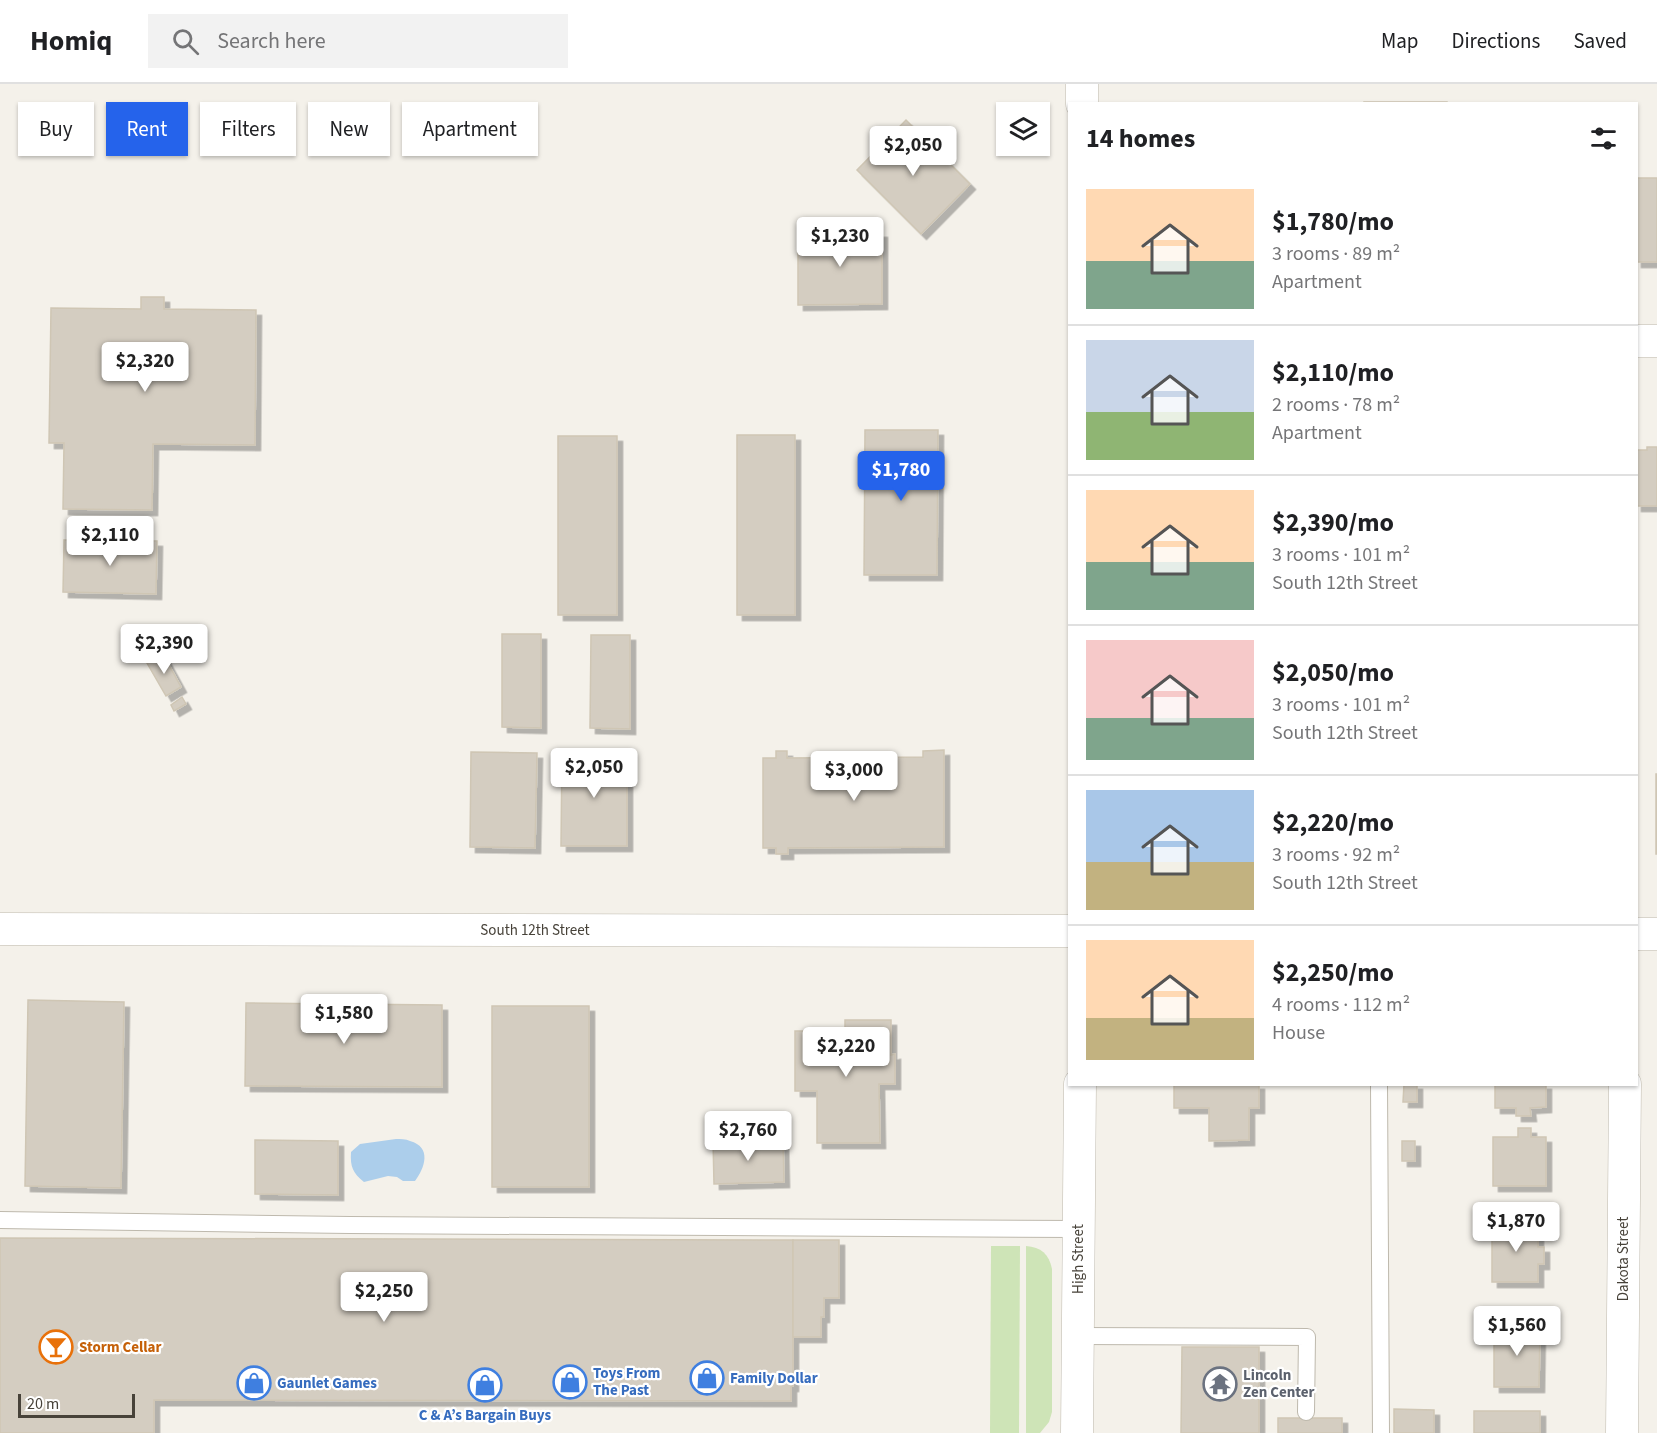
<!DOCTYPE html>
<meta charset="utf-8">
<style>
:root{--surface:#fff;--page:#f2f2f2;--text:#202124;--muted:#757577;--line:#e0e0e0;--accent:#2563eb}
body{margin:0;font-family:"Source Sans 3",sans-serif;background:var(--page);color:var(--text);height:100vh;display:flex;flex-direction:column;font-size:22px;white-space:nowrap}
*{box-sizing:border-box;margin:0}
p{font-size:20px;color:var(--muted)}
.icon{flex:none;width:33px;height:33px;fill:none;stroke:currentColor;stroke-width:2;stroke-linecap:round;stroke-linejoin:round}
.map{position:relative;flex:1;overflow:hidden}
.sheet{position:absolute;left:1068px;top:18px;width:570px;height:984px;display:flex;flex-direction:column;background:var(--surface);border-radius:0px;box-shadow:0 2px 4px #0004}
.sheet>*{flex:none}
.hud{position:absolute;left:18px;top:18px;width:570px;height:54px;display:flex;gap:12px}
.fabs{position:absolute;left:996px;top:18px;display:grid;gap:12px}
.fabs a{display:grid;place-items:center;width:54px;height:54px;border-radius:0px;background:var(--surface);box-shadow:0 2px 4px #0004;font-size:30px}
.scale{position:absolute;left:18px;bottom:15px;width:117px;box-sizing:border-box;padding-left:6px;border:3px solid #474239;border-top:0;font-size:16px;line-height:21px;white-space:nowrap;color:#474239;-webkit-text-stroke:4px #fff;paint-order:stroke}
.price{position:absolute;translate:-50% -51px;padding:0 14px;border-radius:6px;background:#fff;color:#222;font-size:20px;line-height:39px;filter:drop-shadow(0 2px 3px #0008)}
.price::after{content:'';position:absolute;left:50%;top:36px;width:18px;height:14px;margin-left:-9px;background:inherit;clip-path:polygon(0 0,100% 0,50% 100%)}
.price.current{background:var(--accent);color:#fff}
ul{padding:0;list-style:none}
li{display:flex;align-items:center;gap:18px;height:150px;padding:0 18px}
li+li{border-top:2px solid var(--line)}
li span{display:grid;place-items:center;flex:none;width:168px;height:120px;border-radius:0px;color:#555}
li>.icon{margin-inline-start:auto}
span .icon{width:72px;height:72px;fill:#fffc;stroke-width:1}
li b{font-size:26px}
h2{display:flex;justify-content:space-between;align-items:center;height:72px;padding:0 18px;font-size:26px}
.pill{padding:0 21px;border-radius:0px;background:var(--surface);box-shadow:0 2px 4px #0004;font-size:21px;line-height:54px}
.pill.current{background:var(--accent);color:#fff}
header{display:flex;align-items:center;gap:36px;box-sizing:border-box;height:84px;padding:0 30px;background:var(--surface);border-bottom:2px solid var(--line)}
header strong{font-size:28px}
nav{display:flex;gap:33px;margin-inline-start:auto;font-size:21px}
.search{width:420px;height:54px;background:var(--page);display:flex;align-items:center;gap:15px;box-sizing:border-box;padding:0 21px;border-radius:0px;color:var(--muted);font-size:22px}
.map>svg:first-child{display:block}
.green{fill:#cee4b7}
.water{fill:#acceeb}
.building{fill:#d4cdc1;stroke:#cfc6b4;stroke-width:1.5;filter:url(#shadow)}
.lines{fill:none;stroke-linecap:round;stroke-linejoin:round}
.lane-casing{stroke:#beb9ad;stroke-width:18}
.street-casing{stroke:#beb9ad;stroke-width:33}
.lane{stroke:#fff;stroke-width:16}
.street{stroke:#fff;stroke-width:32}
.labels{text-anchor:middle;stroke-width:4.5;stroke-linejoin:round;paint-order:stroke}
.street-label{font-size:15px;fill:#474239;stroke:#fff}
.food-label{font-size:15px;font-weight:bold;fill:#c56008;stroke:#fff;text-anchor:start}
.shop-label{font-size:15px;font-weight:bold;fill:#366cbe;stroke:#fff;text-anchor:start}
.worship-label{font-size:15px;font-weight:bold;fill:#5b616d;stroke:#fff;text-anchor:start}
</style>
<header>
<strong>Homiq</strong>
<div class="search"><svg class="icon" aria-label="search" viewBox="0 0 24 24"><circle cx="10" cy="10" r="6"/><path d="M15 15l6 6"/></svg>Search here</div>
<nav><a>Map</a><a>Directions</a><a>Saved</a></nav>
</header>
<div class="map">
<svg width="1657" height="1349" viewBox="0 0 1657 1349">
<defs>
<filter id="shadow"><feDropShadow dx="5.5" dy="5.5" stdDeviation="0" flood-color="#0004"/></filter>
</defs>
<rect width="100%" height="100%" fill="#f4f1ea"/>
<g class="green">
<polygon points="991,1162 1020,1162 1019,1349 990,1349"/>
<path d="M 1026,1162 C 1041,1163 1049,1170 1052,1185 L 1052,1328 L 1049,1338 L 1040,1349 L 1026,1349 Z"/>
</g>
<path class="water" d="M 396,1055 C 400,1055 406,1055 410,1057 C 432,1063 425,1084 415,1097 L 403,1097 L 397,1093 L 388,1092 L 364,1098 C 353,1089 350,1083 351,1068 L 360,1060 Z"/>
<g class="building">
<rect x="1364" y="18" width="83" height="2"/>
<polygon points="906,36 970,100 921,150 857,86"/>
<rect x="1636" y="94" width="21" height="84"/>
<polygon points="798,148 882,148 882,220 798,221"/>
<polygon points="141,213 164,213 164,225 256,226 255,361 153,360 152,426 63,425 64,359 49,359 51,224 141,225"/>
<polygon points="865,346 938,346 937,491 864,491"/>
<rect x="737" y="351" width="58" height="180"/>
<rect x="558" y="352" width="59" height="179"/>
<polygon points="1647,363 1657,363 1657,422 1636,422 1636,366 1647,366"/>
<polygon points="64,456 157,457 156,510 63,508"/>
<polygon points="502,550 541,550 541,644 502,643"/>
<polygon points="591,551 630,551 630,645 590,644"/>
<polygon points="163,570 181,603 166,612 147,579"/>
<polygon points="182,613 186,620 174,627 171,621"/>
<polygon points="944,666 944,763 788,764 788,770 776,770 776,764 763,764 763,674 776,674 776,667 787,667 787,674 923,673 923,667"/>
<polygon points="562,667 627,668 627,762 561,762"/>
<polygon points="471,668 537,669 535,764 470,763"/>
<rect x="1656" y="690" width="1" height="80"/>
<polygon points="28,916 124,918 121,1104 25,1102"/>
<polygon points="246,919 442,921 442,1003 245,1002"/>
<rect x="492" y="922" width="97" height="181"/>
<polygon points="845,936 891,936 891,971 895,970 895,1000 879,1000 880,1059 817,1059 817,1007 795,1007 795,947 845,947"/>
<polygon points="1174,1000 1259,1000 1259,1024 1249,1024 1249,1056 1209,1057 1209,1024 1174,1024"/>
<polygon points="1404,1000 1417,1000 1417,1018 1403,1018"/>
<polygon points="1495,1000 1546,1000 1546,1023 1530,1024 1531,1032 1516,1032 1516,1024 1495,1024"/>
<polygon points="1518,1044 1531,1044 1531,1053 1546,1053 1546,1102 1493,1102 1493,1053 1518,1053"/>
<polygon points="783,1055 784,1098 714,1100 713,1057"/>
<polygon points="255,1056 338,1057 338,1111 255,1110"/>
<rect x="1402" y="1057" width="13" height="20"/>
<polygon points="1492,1140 1538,1140 1538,1163 1544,1163 1544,1180 1538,1180 1538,1198 1492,1198"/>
<polygon points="0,1154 793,1156 793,1302 791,1302 791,1317 154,1316 154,1349 0,1349"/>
<polygon points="793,1156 839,1156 839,1214 824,1214 824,1233 821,1233 821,1253 793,1253"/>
<polygon points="1494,1242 1540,1243 1539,1303 1494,1303"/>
<polygon points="1182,1263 1259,1263 1259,1349 1181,1349"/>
<polygon points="1394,1325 1434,1326 1434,1349 1394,1349"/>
<rect x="1474" y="1327" width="66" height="22"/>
<rect x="1278" y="1334" width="64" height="15"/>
</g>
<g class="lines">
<defs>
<g id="lane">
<polyline points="1379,1000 1381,1349"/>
<polyline points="0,1136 350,1141 1078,1145"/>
<polyline points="1078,1252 1307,1253 1306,1328"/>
</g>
<g id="street">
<polyline points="1082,0 1082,20"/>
<polyline points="1636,257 1657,257"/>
<polyline points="0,845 1070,847"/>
<polyline points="1636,850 1657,850"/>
<polyline points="1077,1349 1080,1000"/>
<polyline points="1622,1349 1625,1000"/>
</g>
</defs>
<use href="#lane" class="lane-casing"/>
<use href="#street" class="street-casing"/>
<use href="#lane" class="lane"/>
<use href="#street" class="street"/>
</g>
<defs>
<symbol id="bar-ring" viewBox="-11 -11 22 22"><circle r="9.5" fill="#fff" stroke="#e8710a" stroke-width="1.5"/><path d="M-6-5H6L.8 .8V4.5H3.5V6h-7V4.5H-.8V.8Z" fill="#e8710a"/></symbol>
<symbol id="shop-ring" viewBox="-11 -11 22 22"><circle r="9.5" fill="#fff" stroke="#3f7fe0" stroke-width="1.5"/><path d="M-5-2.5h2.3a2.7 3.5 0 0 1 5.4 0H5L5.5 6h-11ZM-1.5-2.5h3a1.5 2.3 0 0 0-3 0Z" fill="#3f7fe0"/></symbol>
<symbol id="temple-ring" viewBox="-11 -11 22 22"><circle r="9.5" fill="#fff" stroke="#6b7280" stroke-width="1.5"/><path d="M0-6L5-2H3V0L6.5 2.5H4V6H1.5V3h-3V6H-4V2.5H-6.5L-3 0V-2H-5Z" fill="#6b7280"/></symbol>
</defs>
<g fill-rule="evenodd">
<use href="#bar-ring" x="37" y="1244" width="38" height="38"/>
<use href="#shop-ring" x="688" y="1275" width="38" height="38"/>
<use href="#shop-ring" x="551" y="1279" width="38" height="38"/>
<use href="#shop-ring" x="235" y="1280" width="38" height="38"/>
<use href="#temple-ring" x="1201" y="1281" width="38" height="38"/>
<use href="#shop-ring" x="466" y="1282" width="38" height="38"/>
</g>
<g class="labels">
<g class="street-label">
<text x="535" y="851">South 12th Street</text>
<text transform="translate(1078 1175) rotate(-90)" y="5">High Street</text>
<text transform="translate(1623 1175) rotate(-90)" y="5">Dakota Street</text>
</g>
<g class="food-label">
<text x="79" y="1268">Storm Cellar</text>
</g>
<g class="shop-label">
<text x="593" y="1294">Toys From<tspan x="593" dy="17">The Past</tspan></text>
<text x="730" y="1299">Family Dollar</text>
<text x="277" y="1304">Gaunlet Games</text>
<text x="485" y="1336" text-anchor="middle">C &amp; A’s Bargain Buys</text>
</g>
<g class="worship-label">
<text x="1243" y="1296">Lincoln<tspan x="1243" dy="17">Zen Center</tspan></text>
</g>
</g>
</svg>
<div class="fabs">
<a><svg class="icon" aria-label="layers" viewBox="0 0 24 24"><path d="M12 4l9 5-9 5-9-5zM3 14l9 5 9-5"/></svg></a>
</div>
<div class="scale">20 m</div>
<b class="price" style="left:913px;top:93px">$2,050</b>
<b class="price" style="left:840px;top:184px">$1,230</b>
<b class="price" style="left:145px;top:309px">$2,320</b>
<b class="price current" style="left:901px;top:418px">$1,780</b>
<b class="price" style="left:110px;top:483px">$2,110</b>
<b class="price" style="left:164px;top:591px">$2,390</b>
<b class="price" style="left:594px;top:715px">$2,050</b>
<b class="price" style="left:854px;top:718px">$3,000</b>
<b class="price" style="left:344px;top:961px">$1,580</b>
<b class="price" style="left:846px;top:994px">$2,220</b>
<b class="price" style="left:748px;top:1078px">$2,760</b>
<b class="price" style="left:1516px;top:1169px">$1,870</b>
<b class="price" style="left:384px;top:1239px">$2,250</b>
<b class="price" style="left:1517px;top:1273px">$1,560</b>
<div class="hud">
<a class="pill">Buy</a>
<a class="pill current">Rent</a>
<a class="pill">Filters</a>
<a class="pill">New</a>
<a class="pill">Apartment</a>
</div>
<section class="sheet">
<h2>14 homes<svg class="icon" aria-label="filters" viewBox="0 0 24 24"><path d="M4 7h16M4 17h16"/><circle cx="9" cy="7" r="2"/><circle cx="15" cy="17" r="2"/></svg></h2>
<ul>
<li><span style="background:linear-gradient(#ffd9b3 60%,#7fa58c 0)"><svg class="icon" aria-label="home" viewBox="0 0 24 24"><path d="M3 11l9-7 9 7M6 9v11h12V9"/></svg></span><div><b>$1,780/mo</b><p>3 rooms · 89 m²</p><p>Apartment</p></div></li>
<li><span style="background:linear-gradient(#c9d6e8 60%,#8fb573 0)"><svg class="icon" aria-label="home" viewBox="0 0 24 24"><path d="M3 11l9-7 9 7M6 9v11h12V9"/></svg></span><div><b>$2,110/mo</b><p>2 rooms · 78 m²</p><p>Apartment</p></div></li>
<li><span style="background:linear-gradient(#ffd9b3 60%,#7fa58c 0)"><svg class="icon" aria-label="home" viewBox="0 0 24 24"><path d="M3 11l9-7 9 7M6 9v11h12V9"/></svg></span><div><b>$2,390/mo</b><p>3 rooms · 101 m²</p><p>South 12th Street</p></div></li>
<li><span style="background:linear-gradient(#f6c9c9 65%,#7fa58c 0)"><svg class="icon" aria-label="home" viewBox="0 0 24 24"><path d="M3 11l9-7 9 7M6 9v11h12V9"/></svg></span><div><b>$2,050/mo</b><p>3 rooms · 101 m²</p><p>South 12th Street</p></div></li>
<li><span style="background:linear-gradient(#a9c7e8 60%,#c2b280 0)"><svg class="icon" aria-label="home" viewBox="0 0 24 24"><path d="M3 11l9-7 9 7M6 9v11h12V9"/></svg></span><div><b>$2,220/mo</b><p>3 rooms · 92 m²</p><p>South 12th Street</p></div></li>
<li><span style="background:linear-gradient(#ffd9b3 65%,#c2b280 0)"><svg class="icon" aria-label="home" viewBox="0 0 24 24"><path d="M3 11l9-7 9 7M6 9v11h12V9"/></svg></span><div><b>$2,250/mo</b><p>4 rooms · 112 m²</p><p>House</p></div></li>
</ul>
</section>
</div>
